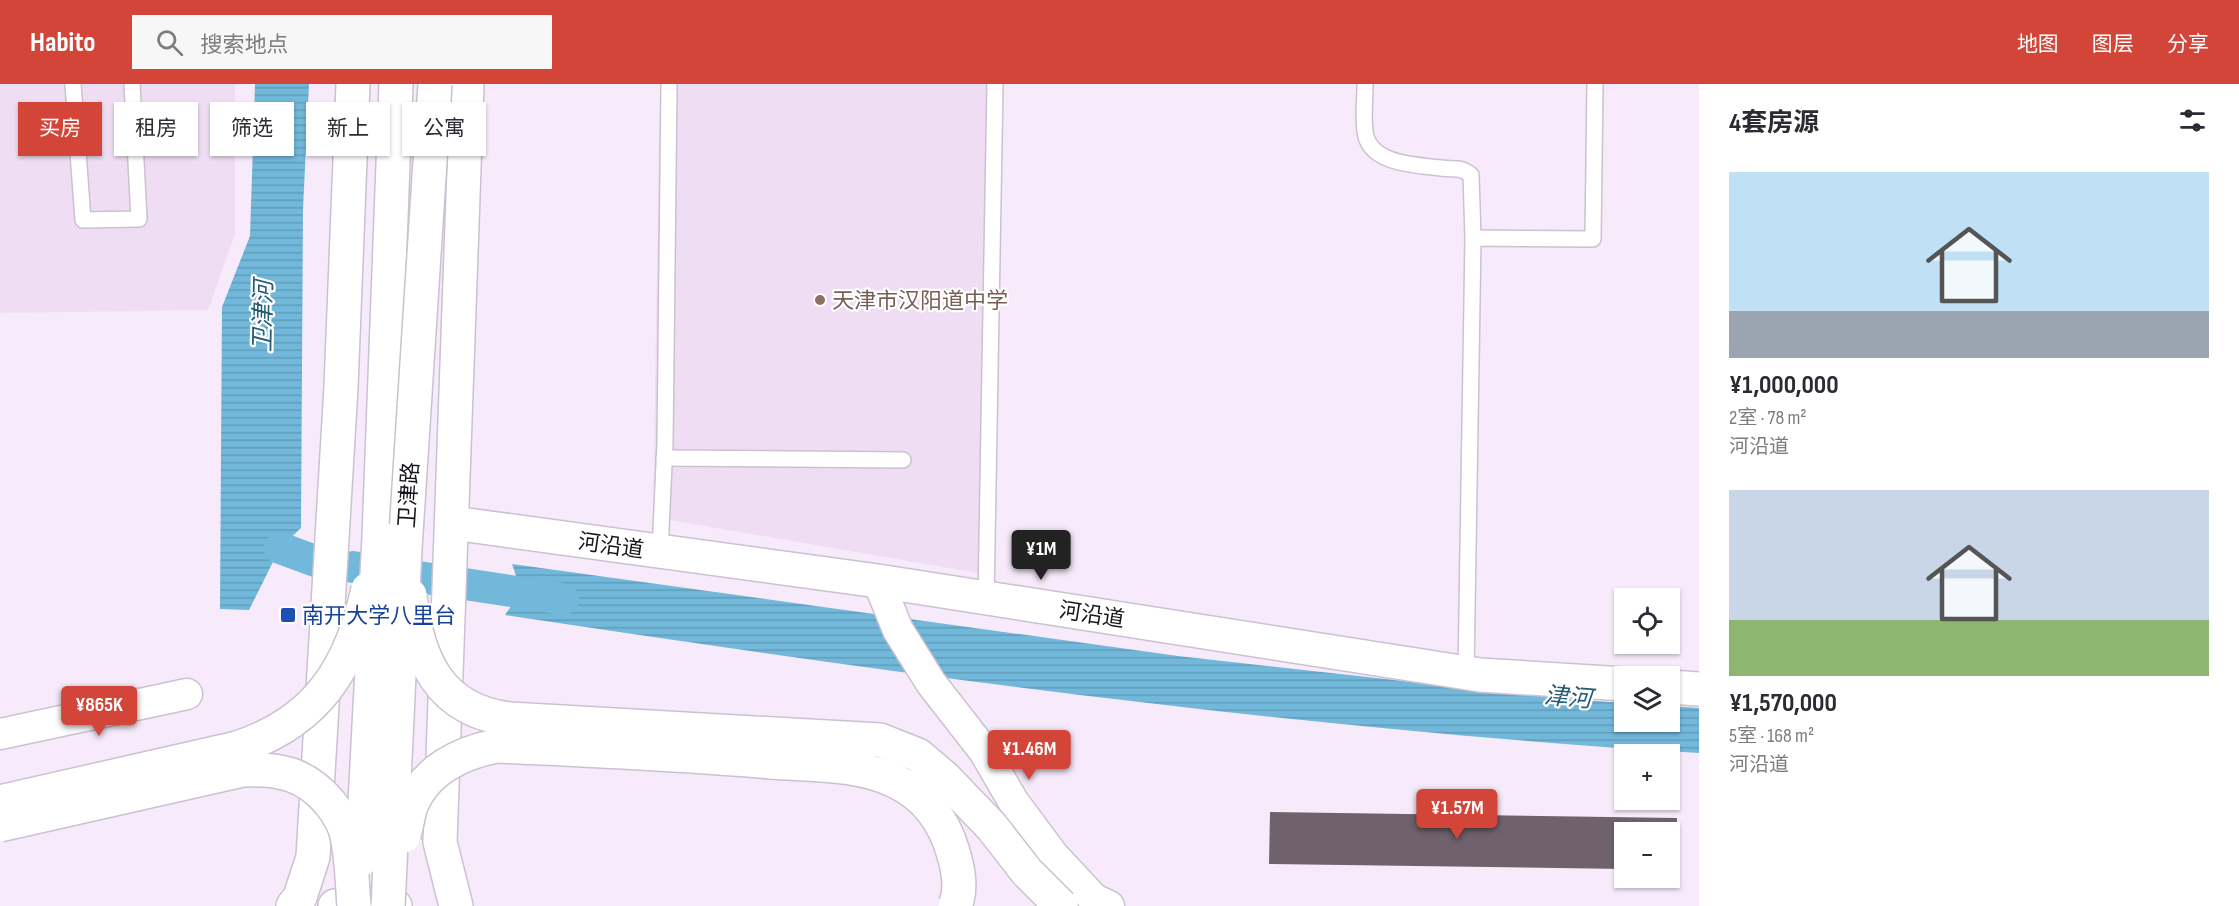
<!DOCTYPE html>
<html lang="zh">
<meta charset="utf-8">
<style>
:root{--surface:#fff;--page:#f7f7f7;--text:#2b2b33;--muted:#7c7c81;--accent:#d24538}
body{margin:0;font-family:"Sofia Sans Condensed","Noto Sans SC",sans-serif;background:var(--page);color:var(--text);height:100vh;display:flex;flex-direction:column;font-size:22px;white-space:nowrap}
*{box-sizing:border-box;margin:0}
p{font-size:20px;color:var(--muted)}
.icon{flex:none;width:33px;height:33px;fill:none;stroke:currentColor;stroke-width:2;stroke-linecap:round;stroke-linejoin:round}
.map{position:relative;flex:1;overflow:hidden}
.panel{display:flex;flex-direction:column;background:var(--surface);width:540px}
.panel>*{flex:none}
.banner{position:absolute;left:18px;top:18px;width:570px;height:54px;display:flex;gap:12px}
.tools{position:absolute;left:1614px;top:504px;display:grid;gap:12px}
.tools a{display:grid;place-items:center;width:66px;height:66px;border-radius:0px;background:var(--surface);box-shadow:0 2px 4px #0004;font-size:30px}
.price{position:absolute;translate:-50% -51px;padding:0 14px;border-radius:6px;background:var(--accent);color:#fff;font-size:20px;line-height:39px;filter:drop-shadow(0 2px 3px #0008)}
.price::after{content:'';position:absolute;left:50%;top:36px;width:18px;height:14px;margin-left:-9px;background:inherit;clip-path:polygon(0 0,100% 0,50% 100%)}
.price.selected{background:#222;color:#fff}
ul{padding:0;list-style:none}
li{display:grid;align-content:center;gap:12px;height:318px;padding:0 30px}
li span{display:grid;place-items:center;height:186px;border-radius:0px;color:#555}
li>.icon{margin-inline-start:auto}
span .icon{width:108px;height:108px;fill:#fffc;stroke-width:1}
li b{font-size:26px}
h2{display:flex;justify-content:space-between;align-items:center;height:72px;padding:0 30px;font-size:26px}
.pill{padding:0 21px;border-radius:0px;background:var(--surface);box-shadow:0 2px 4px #0004;font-size:21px;line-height:54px}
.pill.selected{background:var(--accent);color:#fff}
header{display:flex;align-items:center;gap:36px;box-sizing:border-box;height:84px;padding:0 30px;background:var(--accent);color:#fff}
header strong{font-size:28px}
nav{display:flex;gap:33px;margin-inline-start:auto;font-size:21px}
.search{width:420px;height:54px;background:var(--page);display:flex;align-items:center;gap:15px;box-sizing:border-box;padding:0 21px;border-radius:0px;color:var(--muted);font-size:22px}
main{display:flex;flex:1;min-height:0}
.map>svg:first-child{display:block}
.built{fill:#eeddf3}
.water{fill:url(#water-rules)}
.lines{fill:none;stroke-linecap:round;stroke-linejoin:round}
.canal{stroke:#72b8da;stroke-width:32}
.building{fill:#6f626d}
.service-casing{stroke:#ccc1d0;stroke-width:18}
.minor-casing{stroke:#ccc1d0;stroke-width:33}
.tertiary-casing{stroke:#ccc1d0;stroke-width:36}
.primary-casing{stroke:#ccc1d0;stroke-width:36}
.trunk-casing{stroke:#ccc1d0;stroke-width:36}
.service{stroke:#fff;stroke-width:15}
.minor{stroke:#fff;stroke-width:30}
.tertiary{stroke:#fff;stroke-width:33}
.primary{stroke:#fff;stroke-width:33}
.trunk{stroke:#fff;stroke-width:33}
.primary-bridge-casing{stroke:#ccc1d0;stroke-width:36;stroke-linecap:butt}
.trunk-bridge-casing{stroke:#ccc1d0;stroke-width:36;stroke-linecap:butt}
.primary-bridge{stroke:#fff;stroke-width:33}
.trunk-bridge{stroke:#fff;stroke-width:33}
.education-dot{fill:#8d6e63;stroke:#fff;stroke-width:2}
.transit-dot{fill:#1a4fb4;stroke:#fff;stroke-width:2}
.labels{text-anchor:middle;stroke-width:4.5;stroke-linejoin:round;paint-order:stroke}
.education-label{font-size:22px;fill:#785e54;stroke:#fff;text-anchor:start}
.street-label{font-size:22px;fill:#19161b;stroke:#fff}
.transit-label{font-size:22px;fill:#164399;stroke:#fff;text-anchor:start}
.water-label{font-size:24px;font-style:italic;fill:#265c75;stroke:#fff}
</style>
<header>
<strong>Habito</strong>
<div class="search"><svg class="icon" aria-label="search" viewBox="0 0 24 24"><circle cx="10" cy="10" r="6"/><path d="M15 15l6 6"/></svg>搜索地点</div>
<nav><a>地图</a><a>图层</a><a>分享</a></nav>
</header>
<main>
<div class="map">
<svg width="1699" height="822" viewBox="0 0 1699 822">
<defs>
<pattern id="water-rules" width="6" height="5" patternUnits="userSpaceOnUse" patternTransform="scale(1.5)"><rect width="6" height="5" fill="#72b8da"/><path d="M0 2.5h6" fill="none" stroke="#629dba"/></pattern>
</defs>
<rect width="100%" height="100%" fill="#f7ebfb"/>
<g class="built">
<polygon points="0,0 235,0 235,150 208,226 0,229"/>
<polygon points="660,0 988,0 978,489 653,433"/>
</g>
<g class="water">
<polygon points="255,0 309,0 303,125 301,444 280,464 249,526 220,525 222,223 250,152"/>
<path d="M 512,480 L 1178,572 L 1567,615 L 1624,619 L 1624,638 L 1670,638 L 1670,622 L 1699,624 L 1699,669 C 1299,645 901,591 505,531 C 523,505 522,511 512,480 Z"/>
</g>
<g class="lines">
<g class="canal">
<polyline points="280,464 318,478"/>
<polyline points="353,483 563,515"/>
</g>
</g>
<polygon class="building" points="1270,728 1677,734 1676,785 1670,785 1670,748 1624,748 1624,785 1269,780"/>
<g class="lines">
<defs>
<g id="service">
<polyline points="73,0 83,136 139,135 132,0"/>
<path d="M 1365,0 C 1365,15 1363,31 1365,47 C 1368,80 1415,81 1441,84 C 1455,86 1459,82 1471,91 L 1473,154"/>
<polyline points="664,374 903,376"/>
<polyline points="660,467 665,359 669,0"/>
<polyline points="986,514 995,0"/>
<polyline points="1466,588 1473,154 1593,155 1595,0"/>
</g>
<g id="minor">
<polyline points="878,497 898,546 931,599 984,667 1013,717 1053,771 1094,815 1109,822"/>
<polyline points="0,650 187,610"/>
</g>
<g id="tertiary">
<polyline points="453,439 878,497 1480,591 1624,600"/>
<polyline points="1670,603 1699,605"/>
</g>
<g id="primary">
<polyline points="293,822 300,813 313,773 341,303 353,0"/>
<polyline points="335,822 386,819 395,822"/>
<polyline points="456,822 440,758 467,0"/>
</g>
<polyline id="trunk" points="379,453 396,0"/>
</defs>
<use href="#service" class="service-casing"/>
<use href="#minor" class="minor-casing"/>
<use href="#tertiary" class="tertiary-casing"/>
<use href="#primary" class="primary-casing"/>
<use href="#trunk" class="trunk-casing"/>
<use href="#service" class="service"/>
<use href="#minor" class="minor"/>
<use href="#tertiary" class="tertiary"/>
<use href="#primary" class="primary"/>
<use href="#trunk" class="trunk"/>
<defs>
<g id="primary-bridge">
<path d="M 410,511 C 417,575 439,627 510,635 L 880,656 L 918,671 L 945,694 L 992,743 L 1027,788 L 1061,822"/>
<path d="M 0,718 L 237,664 C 317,638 351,584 368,505"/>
</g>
<g id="trunk-bridge">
<path d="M 0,741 L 243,686 C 279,684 306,690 330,719 C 337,728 343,737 346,748 C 352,772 352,797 354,822"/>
<path d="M 404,752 C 406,743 408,734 410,725 C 423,687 460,669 496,662 C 588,666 679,670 770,678 C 811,681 857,679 895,697 C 925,711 944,737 953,768 C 958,784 962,806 955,822"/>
<polyline points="362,775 379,453"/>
<polyline points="388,822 405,465 435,0"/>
</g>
</defs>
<use href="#primary-bridge" class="primary-bridge-casing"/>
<use href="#trunk-bridge" class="trunk-bridge-casing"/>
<use href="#primary-bridge" class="primary-bridge"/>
<use href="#trunk-bridge" class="trunk-bridge"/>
</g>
<circle class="education-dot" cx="820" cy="216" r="6"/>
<rect class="transit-dot" x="280" y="523" width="16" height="16" rx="3"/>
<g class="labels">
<g class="education-label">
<text x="832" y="224">天津市汉阳道中学</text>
</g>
<g class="street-label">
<text transform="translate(408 411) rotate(-86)" y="8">卫津路</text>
<text transform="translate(611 461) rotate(8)" y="8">河沿道</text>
<text transform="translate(1092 530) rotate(9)" y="8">河沿道</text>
</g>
<g class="transit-label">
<text x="302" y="539">南开大学八里台</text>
</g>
<g class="water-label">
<text transform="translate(263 232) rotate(-89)" y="8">卫津河</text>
<text transform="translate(1568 613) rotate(5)" y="8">津河</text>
</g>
</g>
</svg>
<div class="tools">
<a><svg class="icon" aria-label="locate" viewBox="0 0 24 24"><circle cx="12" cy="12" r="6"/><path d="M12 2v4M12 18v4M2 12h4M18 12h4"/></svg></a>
<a><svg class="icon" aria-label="layers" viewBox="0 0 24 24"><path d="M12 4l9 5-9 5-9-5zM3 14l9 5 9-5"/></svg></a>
<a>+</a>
<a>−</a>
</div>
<b class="price selected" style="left:1041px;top:497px">¥1M</b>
<b class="price" style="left:99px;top:653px">¥865K</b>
<b class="price" style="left:1029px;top:697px">¥1.46M</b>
<b class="price" style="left:1457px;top:756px">¥1.57M</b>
<div class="banner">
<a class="pill selected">买房</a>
<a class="pill">租房</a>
<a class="pill">筛选</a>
<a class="pill">新上</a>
<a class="pill">公寓</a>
</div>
</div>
<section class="panel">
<h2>4套房源<svg class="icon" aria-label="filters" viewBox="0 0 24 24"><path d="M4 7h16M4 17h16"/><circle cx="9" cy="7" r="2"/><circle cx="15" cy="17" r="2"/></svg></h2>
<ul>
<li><span style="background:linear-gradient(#bfe0f5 75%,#9aa5b1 0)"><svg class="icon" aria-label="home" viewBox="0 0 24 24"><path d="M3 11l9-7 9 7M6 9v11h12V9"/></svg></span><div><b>¥1,000,000</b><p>2室 · 78 m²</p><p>河沿道</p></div></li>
<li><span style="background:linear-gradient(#c9d6e8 70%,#8fb573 0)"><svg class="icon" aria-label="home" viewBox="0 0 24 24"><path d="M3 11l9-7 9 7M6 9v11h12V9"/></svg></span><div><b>¥1,570,000</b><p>5室 · 168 m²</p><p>河沿道</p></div></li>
</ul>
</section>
</main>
